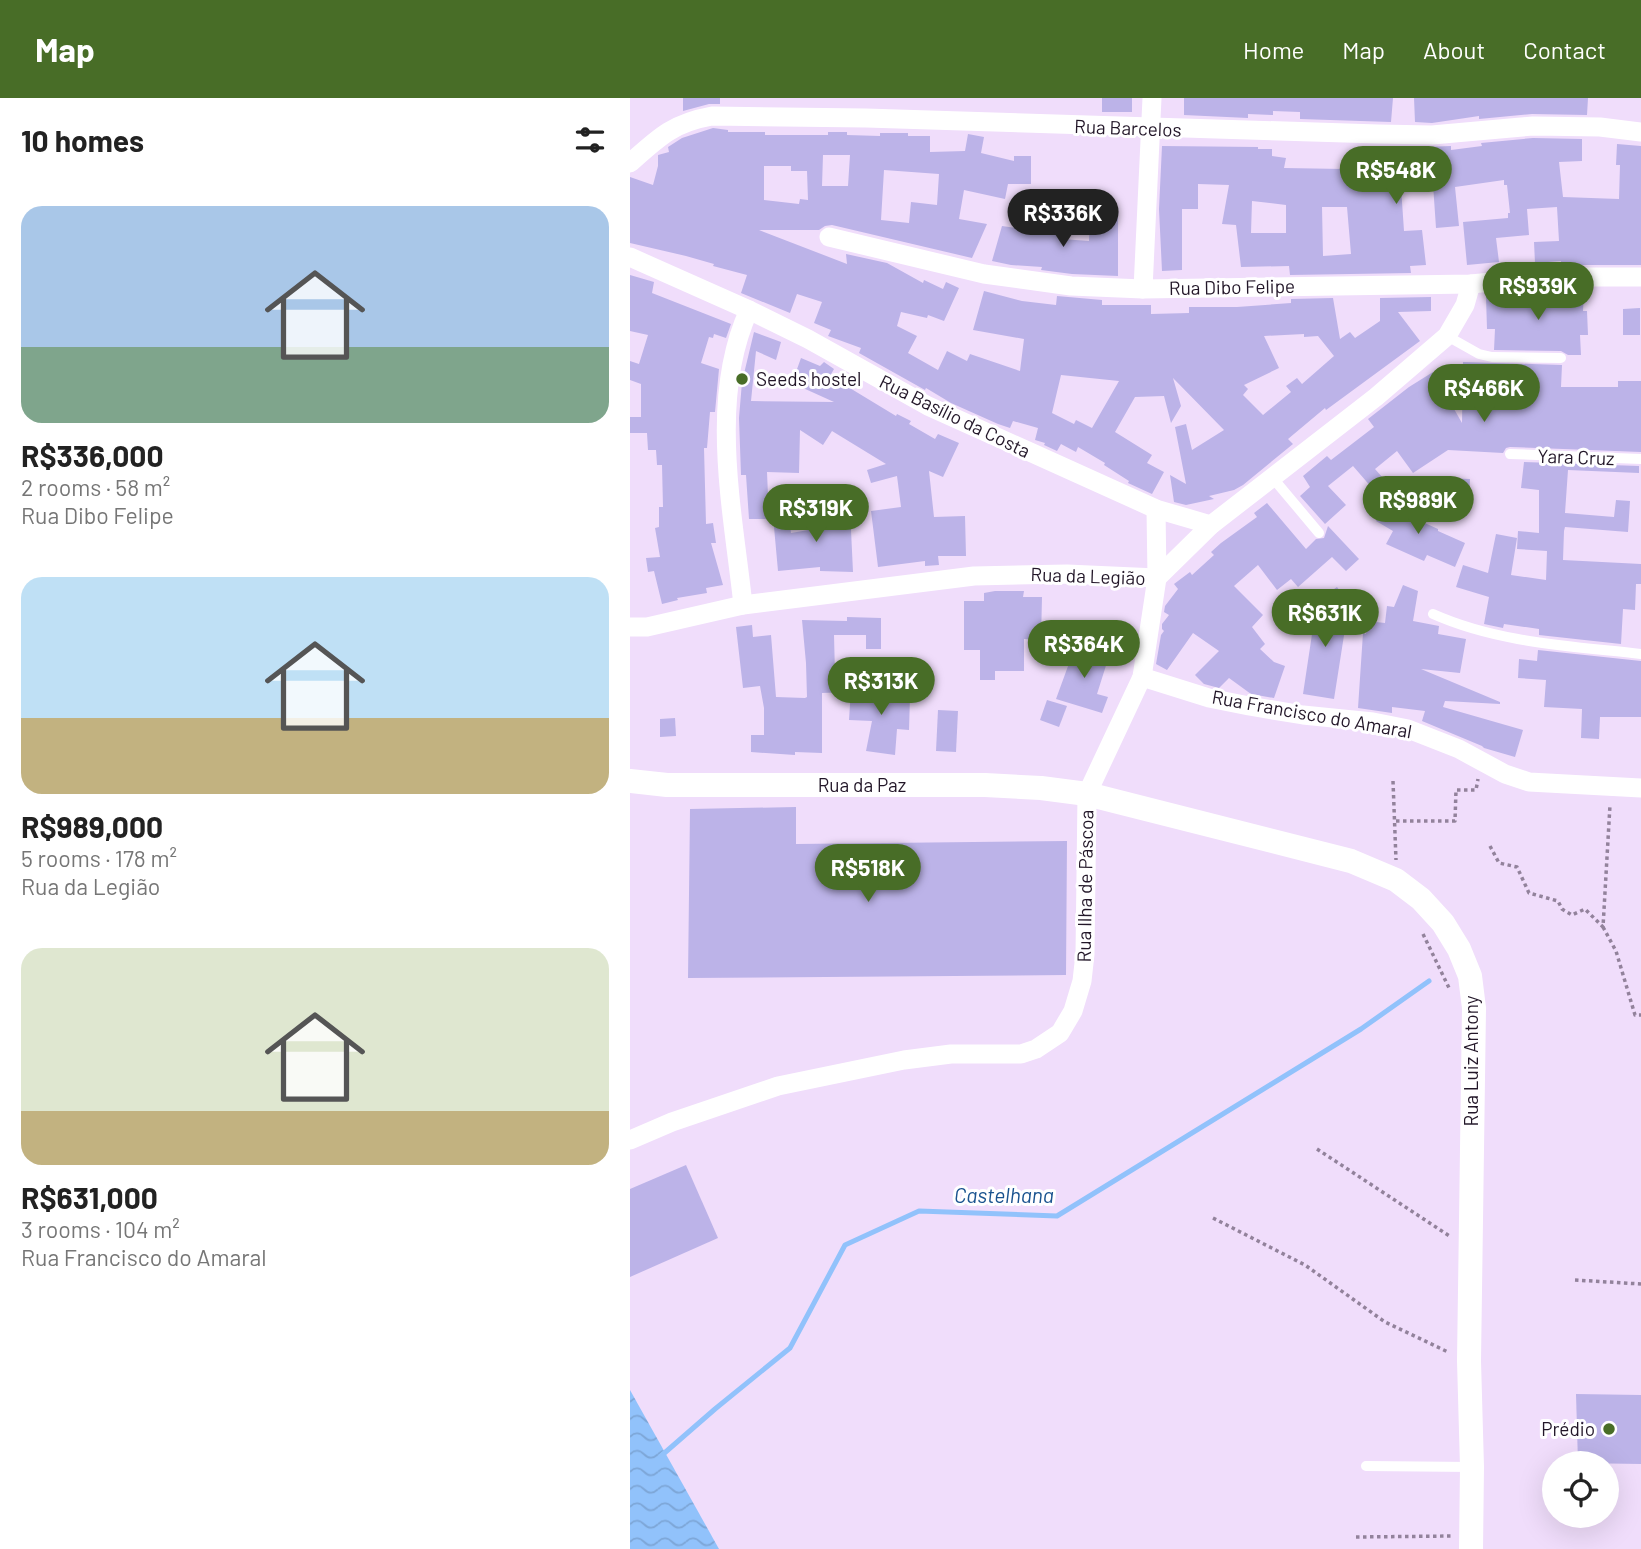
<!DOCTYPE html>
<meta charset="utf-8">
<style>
:root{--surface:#fff;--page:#f2f2f2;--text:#222;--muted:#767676;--accent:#486d27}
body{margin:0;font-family:Barlow,sans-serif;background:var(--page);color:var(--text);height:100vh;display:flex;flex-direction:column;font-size:26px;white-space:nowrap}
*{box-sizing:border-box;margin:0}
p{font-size:23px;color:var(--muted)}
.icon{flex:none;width:38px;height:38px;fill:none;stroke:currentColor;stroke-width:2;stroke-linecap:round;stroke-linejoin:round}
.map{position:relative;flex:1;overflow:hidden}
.panel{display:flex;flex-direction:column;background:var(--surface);width:630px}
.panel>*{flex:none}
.fabs{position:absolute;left:912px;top:1353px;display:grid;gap:14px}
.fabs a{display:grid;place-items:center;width:77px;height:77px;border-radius:50%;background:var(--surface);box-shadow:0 7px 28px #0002;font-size:35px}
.price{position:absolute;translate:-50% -60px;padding:0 16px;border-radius:24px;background:var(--accent);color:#fff;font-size:23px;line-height:46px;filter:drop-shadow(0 2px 4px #0008)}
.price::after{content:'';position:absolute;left:50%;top:42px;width:21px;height:16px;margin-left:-10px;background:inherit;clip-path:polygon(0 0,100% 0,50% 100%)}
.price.active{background:#222;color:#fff}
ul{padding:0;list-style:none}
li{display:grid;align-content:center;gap:14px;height:371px;padding:0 21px}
li span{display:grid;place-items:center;height:217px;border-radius:21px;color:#555}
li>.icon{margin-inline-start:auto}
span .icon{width:126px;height:126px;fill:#fffc;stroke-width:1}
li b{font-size:30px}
h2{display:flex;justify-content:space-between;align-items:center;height:84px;padding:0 21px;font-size:30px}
header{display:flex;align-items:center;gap:42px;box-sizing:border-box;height:98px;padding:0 35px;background:var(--accent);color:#fff}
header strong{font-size:33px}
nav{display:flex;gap:38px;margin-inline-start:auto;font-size:24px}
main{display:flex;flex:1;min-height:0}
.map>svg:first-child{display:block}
.water{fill:url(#water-waves)}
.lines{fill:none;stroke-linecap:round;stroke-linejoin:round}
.stream{stroke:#91c2fb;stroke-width:5}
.building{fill:#bcb3e8;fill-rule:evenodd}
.path{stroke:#92829b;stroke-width:3.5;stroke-dasharray:3.5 3.5;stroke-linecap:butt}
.service{stroke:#fff;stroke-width:10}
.minor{stroke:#fff;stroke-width:19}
.tertiary{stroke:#fff;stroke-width:24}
.poi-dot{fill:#486d27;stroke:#fff;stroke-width:2.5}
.labels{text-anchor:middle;stroke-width:6;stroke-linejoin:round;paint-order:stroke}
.street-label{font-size:19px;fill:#221628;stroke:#fff}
.poi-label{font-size:19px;fill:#221628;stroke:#fff;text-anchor:start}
.water-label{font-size:21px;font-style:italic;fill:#1a538f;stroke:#fff}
</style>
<header>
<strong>Map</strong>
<nav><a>Home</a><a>Map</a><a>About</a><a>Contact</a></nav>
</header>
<main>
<section class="panel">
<h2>10 homes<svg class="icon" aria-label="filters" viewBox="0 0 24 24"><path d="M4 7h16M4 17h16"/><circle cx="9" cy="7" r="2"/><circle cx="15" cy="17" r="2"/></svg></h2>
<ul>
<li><span style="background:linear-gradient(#a9c7e8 65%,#7fa58c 0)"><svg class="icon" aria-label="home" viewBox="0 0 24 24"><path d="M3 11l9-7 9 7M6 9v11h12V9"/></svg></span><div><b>R$336,000</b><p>2 rooms · 58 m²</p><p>Rua Dibo Felipe</p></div></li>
<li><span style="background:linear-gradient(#bfe0f5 65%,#c2b280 0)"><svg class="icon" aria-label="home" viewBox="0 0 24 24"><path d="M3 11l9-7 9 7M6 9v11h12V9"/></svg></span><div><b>R$989,000</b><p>5 rooms · 178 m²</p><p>Rua da Legião</p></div></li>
<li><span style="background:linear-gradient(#dfe7d0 75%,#c2b280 0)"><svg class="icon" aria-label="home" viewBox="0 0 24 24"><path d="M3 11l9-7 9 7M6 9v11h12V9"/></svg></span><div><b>R$631,000</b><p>3 rooms · 104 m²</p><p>Rua Francisco do Amaral</p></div></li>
</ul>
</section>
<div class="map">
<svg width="1011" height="1451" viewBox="0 0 1011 1451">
<defs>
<pattern id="water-waves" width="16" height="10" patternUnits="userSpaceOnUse" patternTransform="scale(1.75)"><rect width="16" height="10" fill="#91c2fb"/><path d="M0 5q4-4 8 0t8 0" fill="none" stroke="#7da6d7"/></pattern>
</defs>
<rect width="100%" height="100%" fill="#f0ddfb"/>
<polygon class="water" points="0,1292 89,1451 0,1451"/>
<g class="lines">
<polyline class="stream" points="31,1358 85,1311 160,1250 215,1147 289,1113 427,1118 731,931 799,883"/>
</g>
<g class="building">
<polygon points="53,0 90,0 90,6 79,6 53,13"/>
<rect x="472" y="0" width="30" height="14"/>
<polygon points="554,0 763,0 761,24 670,21 670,14 643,13 643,17 618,16 618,20 554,17"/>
<polygon points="784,0 958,0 957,17 902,16 849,21 849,18 802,25 785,24"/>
<path d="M 83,30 L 98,32 L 98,34 L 135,34 L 135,37 L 198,37 L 198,34 L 217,34 L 217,37 L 250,38 L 250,35 L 278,35 L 278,38 L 300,38 L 300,54 L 335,53 L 338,36 L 354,39 L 351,55 L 384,63 L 384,58 L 401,58 L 401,86 L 378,86 L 375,101 L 334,92 L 329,121 L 357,126 L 342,160 L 202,127 L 195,128 L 189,132 L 129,132 L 217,166 L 216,156 L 257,165 L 293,185 L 294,182 L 313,191 L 316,184 L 329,190 L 314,223 L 298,217 L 297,220 L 271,214 L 267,228 L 287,238 L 278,255 L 308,272 L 317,253 L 337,263 L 340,256 L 390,273 L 394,241 L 343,232 L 354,193 L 392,203 L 426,207 L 427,198 L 472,202 L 472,207 L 521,207 L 521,216 L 559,215 L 559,209 L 607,209 L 661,205 L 661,201 L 703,200 L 710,241 L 720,234 L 725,240 L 750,223 L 750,200 L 801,199 L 801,213 L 768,214 L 790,243 L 696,312 L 695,310 L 658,341 L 663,346 L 613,387 L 604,392 L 579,398 L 584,401 L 556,407 L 544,404 L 540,377 L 556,386 L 545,329 L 556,326 L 562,352 L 594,332 L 543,280 L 551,308 L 541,325 L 534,298 L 505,299 L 485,334 L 522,357 L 517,365 L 534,374 L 522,396 L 498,385 L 499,383 L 474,367 L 475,365 L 448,349 L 446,354 L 431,346 L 427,353 L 414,347 L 415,345 L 405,342 L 408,330 L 383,323 L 380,330 L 368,326 L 321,305 L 296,290 L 295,292 L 229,255 L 231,250 L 198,238 L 201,232 L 184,225 L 192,204 L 167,196 L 160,215 L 111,195 L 117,177 L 83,168 L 84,166 L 56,158 L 0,145 L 0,79 L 23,87 L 28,68 L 28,57 L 39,54 L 38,49 L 52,40 ZM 193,57 L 220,57 L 218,88 L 192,88 ZM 134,68 L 161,68 L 161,73 L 177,73 L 178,102 L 170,101 L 169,106 L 134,102 ZM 254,72 L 309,76 L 307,107 L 281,104 L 279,125 L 251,122 ZM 674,236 L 674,239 L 688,238 L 704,258 L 672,286 L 667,280 L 656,288 L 661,294 L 633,317 L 613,297 L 618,291 L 614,287 L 649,270 L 634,238 ZM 431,277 L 489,283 L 462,330 L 446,322 L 444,326 L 422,315 Z"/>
<path d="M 903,40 L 952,41 L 952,63 L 929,64 L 933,99 L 989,101 L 990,67 L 986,67 L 987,46 L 1011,48 L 1011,167 L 931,167 L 931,163 L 905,165 L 904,144 L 929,143 L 927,109 L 897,111 L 899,137 L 866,140 L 869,164 L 837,167 L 833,124 L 878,120 L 878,115 L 880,115 L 877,87 L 874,87 L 874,82 L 825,89 L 829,128 L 806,130 L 803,86 L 771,89 L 774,133 L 792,132 L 796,167 L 780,168 L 781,175 L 660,177 L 659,168 L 611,169 L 606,127 L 592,126 L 599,87 L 568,86 L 568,111 L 552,111 L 552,172 L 532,173 L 529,111 L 532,48 L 628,49 L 628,51 L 642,51 L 642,58 L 656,60 L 654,70 L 714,71 L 714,58 L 730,57 L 730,55 L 754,54 L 754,60 L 786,57 L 785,53 L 804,52 L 793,49 L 821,48 L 821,52 L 852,48 L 851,45 ZM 622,103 L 656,107 L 656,135 L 621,135 ZM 692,109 L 717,109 L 721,156 L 693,158 Z"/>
<polygon points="460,118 488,119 488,178 442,176 411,172 412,169 381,167 362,163 372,128 386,130 386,132 419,134 420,126 432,126 432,141 459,143"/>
<polygon points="0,177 24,184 22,195 101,226 96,240 84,236 83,240 79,239 71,265 89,271 85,314 80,314 77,350 74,350 76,426 83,425 86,445 81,445 93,487 76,490 77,495 47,500 48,502 32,506 24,473 18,474 16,460 30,459 25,430 29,429 29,409 33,409 32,367 27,367 26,352 18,352 17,335 0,335 0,319 11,319 11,286 0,282 0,263 9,266 18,237 0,233"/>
<polygon points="908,194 908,196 954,195 953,213 957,213 958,237 950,237 951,257 938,257 931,253 864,252 865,231 857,231 856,199"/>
<polygon points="1010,210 1010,237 993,237 993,211"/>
<polygon points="124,234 151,244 146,262 126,253 121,303 204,304 162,285 171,260 190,268 194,264 204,271 200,278 266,318 267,316 281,323 279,326 305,341 308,336 329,345 313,379 299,373 304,419 335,418 336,458 308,458 309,467 295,468 295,463 248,469 241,413 271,409 267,378 241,385 237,372 256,366 202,333 193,347 170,332 169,375 137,374 139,421 119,421 116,377 111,377 109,320 112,284"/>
<polygon points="833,264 932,267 931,289 988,289 988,283 1011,283 1011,354 880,349 876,350 873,355 818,352 783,375 767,353 745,371 760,388 749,398 723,368 698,388 716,407 695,426 670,398 680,389 673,378 697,358 701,362 744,329 738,321 779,289 803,274 832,325"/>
<polygon points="894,364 1009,368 1009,375 938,372 935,415 984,419 986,402 1000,403 998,434 935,429 934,433 933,462 1011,466 1011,486 1006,486 1005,512 993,511 991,546 909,537 909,531 874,526 873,530 854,526 859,499 826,489 833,467 858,475 866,436 887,440 881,477 916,482 917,453 887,451 888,433 909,435 909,392 891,390"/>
<polygon points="785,379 840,381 839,402 816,401 808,407"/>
<polygon points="758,402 792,420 788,422 808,431 808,433 835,445 825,469 797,457 794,463 756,446 763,433 746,423"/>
<polygon points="637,405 676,451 686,441 694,440 698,428 729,461 716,473 702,459 668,489 661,481 647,492 628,467 604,488 633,517 622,529 635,546 630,551 644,564 655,568 644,600 621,596 599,580 589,590 574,586 565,577 589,553 563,535 537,572 526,566 531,537 534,533 532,531 532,526 539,517 534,514 535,508 548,491 544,486 560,474 562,477 584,457 581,454 591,445 627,419 624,415"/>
<polygon points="220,411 223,474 190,473 190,469 148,473 143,418 159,416 161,435 190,430 189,415"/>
<polygon points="773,487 788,493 783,523 809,528 808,536 836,541 830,575 791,571 870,604 870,606 815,603 813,609 893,632 885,659 854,650 852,648 792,623 795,613 762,609 762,615 728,610 733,535 736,536 737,523 755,525 757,508 764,509"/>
<polygon points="707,489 718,505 688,526 715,531 704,601 673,596 687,503"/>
<polygon points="365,493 394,493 393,499 412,499 411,542 394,541 394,573 365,573 365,582 350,582 350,552 334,552 334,503 354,503 354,495"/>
<polygon points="217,519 251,520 251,551 236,551 236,537 204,537 205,576 217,576 218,594 192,595 192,655 165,654 165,657 121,654 121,637 134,637 134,610 130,588 113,590 106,529 122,527 123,539 141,537 146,599 175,600 177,599 176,565 172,522 217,523"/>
<polygon points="445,549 479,558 467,596 478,599 472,615 426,601"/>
<polygon points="908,552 1011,563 1011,619 970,619 969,641 951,640 952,611 914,609 916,582 888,580 889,561 907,563"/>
<polygon points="221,591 280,598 279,632 267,631 265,657 236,653 242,623 219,622"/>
<polygon points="417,602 437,608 429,629 410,622"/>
<polygon points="308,612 328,613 326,654 306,653"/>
<polygon points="45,620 46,638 30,639 30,621"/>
<polygon points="166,709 166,746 437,743 436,877 58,880 60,711"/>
<polygon points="56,1067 88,1140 0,1179 0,1091"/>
<polygon points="946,1296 1011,1297 1011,1366 948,1365"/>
</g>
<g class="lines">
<g class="path">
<polyline points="763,683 766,762"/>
<polyline points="766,723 825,723 826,692 846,692 848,681"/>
<polyline points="860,748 869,765 887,769 899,795 928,803 932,811 942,817 955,811 973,829 980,707"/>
<polyline points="973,829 986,853 1005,917 1011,917"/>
<polyline points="793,836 820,892"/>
<polyline points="687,1051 821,1139"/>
<polyline points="583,1120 675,1167 755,1224 818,1254"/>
<polyline points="945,1182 1011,1186"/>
<polyline points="726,1439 822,1438"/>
</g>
<g class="service">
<polyline points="817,238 849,256 862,259 931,260"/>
<polyline points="880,356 1011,361"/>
<polyline points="642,379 689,435"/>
<path d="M 803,516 C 868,545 941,548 1011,556"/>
<polyline points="736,1368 842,1369"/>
</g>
<g class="minor">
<path d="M 0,65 C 29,39 43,25 82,18 L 236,20 L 748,36 L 802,37 L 903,28 L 970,29 L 1011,34"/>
<polyline points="199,139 354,176 441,188 513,191 841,186 911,179 1011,179"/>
<polyline points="0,159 119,212 178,241 298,308 400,354 526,411 581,427"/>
<polyline points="513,191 522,0"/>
<path d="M 113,507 C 103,413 78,301 119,212"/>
<polyline points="0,529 17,529 113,507 344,478 437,476 527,480 581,427 746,299 817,238 835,207 841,186"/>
<polyline points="512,579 579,600 619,608 673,617 743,624 778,631 829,651 875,676 899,684 1011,690"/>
<polyline points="0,1042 42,1024 148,988 274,962 321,956 391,956 406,951 430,935 443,913 452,883 455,856 457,696 512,579 527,480 526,411"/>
</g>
<polyline class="tertiary" points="0,683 37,687 355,687 411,690 457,696 721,763 766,782 791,801 813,825 829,851 840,878 844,910 839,1263 842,1369 841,1451"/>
</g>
<g class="poi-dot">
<circle cx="112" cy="281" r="7"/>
<circle cx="979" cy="1331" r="7"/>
</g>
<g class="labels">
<g class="street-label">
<text transform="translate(498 30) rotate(2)" y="7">Rua Barcelos</text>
<text transform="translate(602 189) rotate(-1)" y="7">Rua Dibo Felipe</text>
<text transform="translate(325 318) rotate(26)" y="7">Rua Basílio da Costa</text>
<text transform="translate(946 359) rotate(2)" y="7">Yara Cruz</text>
<text transform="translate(458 478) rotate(2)" y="7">Rua da Legião</text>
<text transform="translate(682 616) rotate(10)" y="7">Rua Francisco do Amaral</text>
<text x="232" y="694">Rua da Paz</text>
<text transform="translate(455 788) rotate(-89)" y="7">Rua Ilha de Páscoa</text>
<text transform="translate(841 963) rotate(-90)" y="7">Rua Luiz Antony</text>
</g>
<g class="poi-label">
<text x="126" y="288">Seeds hostel</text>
<text x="965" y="1338" text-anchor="end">Prédio</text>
</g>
<g class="water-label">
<text x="374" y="1105">Castelhana</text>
</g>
</g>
</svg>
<div class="fabs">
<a><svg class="icon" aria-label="locate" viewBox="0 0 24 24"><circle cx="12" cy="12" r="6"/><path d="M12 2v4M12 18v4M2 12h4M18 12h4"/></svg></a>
</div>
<b class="price" style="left:766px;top:108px">R$548K</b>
<b class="price active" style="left:433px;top:151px">R$336K</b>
<b class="price" style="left:908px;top:224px">R$939K</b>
<b class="price" style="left:854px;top:326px">R$466K</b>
<b class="price" style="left:788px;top:438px">R$989K</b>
<b class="price" style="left:186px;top:446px">R$319K</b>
<b class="price" style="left:695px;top:551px">R$631K</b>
<b class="price" style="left:454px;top:582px">R$364K</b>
<b class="price" style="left:251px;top:619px">R$313K</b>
<b class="price" style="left:238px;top:806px">R$518K</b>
</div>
</main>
